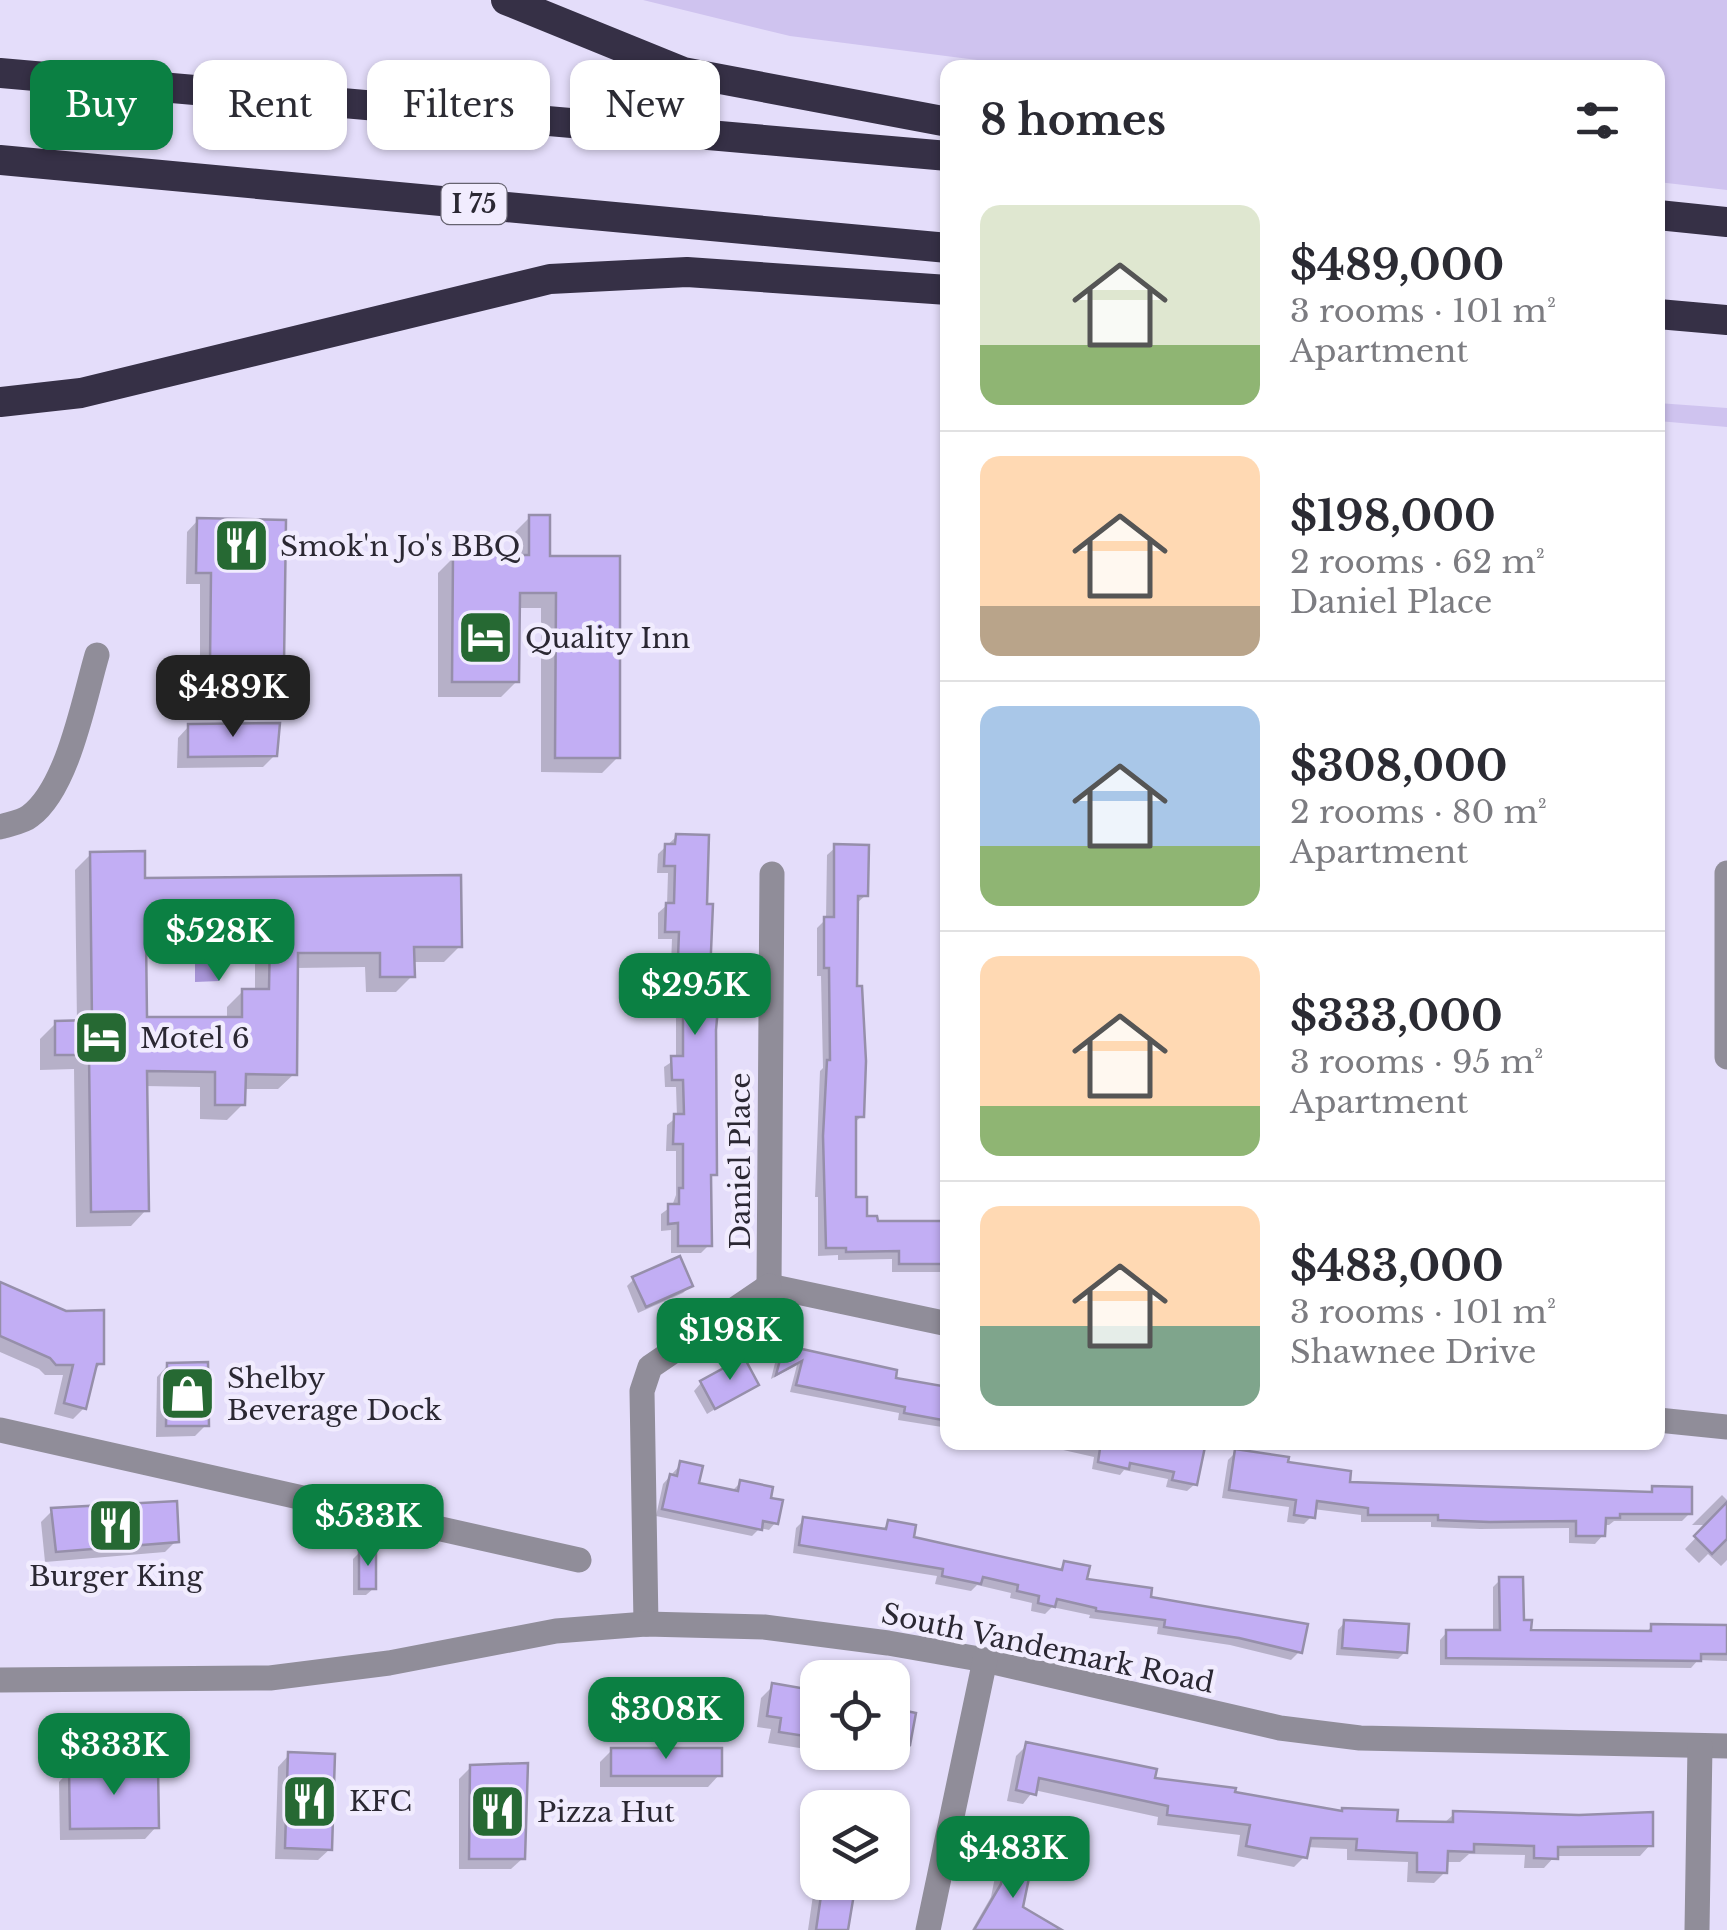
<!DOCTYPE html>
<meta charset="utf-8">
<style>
:root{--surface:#fff;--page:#f7f7f7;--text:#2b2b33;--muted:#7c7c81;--line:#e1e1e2;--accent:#0b8043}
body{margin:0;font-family:"Libre Baskerville",serif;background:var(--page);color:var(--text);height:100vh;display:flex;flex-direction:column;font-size:38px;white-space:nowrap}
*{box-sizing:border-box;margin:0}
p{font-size:32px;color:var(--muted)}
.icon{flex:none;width:55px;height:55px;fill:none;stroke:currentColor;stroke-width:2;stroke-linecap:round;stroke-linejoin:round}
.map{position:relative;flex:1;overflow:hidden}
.drawer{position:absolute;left:940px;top:60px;width:725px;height:1390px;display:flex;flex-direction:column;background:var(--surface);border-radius:20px;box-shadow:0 2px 8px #0004}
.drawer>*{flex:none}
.hud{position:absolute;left:30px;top:60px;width:760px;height:90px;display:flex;gap:20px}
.tools{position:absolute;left:800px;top:1660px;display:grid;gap:20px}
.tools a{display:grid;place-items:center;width:110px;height:110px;border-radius:20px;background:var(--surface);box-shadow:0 2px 8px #0004;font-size:50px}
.price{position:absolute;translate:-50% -85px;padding:0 22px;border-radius:20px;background:var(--accent);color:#fff;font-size:32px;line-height:65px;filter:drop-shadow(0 2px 5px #0008)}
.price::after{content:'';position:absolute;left:50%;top:60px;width:30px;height:22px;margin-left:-15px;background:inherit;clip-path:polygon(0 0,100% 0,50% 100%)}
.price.selected{background:#222;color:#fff}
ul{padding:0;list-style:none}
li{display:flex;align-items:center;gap:30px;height:250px;padding:0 40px}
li+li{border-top:2px solid var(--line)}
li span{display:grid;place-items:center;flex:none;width:280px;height:200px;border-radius:20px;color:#555}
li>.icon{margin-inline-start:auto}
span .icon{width:120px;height:120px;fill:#fffc;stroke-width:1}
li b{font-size:42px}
h2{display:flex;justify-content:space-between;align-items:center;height:120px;padding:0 40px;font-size:42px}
.chip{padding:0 35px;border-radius:20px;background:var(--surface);box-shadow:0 2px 8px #0004;font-size:35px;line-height:90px}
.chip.selected{background:var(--accent);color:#fff}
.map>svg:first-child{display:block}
.green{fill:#cfc3ef}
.water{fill:#a895d8}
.shadow{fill:#0003;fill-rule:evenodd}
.building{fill:#c2aef4;stroke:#968faa;stroke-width:2.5;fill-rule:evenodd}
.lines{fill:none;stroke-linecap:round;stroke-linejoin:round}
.minor{stroke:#908d99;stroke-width:25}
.highway{stroke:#363046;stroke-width:30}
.labels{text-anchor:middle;stroke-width:9;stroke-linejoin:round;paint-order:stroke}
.shield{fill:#f1ecfe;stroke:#666370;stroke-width:2.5}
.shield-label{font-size:25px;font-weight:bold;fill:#2b2833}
.poi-label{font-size:28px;fill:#2b2833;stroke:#f1ecfe;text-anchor:start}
.street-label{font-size:28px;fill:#2b2833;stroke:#f1ecfe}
</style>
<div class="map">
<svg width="1727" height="1930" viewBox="0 0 1727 1930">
<rect width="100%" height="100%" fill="#e4ddfa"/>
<g class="green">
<polygon points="643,0 1727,0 1727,190 1658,182 1658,68 1032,67 790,36"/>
<polygon points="1658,403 1727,408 1727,427 1658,421"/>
</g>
<polygon class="water" points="195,948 218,948 219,981 195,982"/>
<g class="shadow">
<polygon points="530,517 618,757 602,773 541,772 541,608 517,608 517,681 501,697 438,697 438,573 454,557 514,557 514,533"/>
<polygon points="198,520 281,663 270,674 200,672 200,584 186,584 187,532"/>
<polygon points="189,726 275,755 263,767 177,768 178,738"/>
<polygon points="677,836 708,978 722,1007 715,1014 714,1174 709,1179 709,1245 701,1253 671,1253 671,1230 661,1231 661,1214 672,1206 676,1195 676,1151 666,1151 667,1125 677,1117 676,1087 665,1087 664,1067 676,1059 676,964 671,964 672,939 658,939 658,913 667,905 668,873 657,873 658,854"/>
<polygon points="836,847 866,895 857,903 855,989 862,1116 853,1124 853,1199 865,1219 875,1223 948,1223 948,1272 892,1272 892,1259 838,1260 838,1255 818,1256 818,1197 815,1197 820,1071 823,1068 821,976 817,976 817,928 826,919 827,855"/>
<path d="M 91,854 L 143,881 L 460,946 L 444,962 L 412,962 L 412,976 L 396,992 L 366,992 L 365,967 L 296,968 L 294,1074 L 278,1089 L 243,1089 L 243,1104 L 227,1120 L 200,1119 L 200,1087 L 145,1086 L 146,1210 L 131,1226 L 76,1227 L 74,1069 L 40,1070 L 40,1039 L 56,1023 L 77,1023 L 75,870 ZM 255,951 L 255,991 L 243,991 L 227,1007 L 227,1020 L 144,1019 L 144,953 Z"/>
<polygon points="634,1279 690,1286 683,1293 638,1313 627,1286"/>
<polygon points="0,1290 101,1363 93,1372 84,1408 73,1419 54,1414 63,1375 45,1375 39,1369 0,1352"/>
<polygon points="784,1347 893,1380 948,1389 948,1428 898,1420 899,1413 790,1392 797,1365 771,1379 777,1355"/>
<polygon points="168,1365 206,1425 195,1436 156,1437 157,1377"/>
<polygon points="701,1383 756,1384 707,1414 694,1391"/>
<polygon points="1028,1442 1203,1443 1195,1484 1187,1491 1166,1487 1168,1479 1124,1470 1120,1475 1092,1469 1094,1457"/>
<polygon points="1236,1452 1347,1484 1647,1495 1653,1489 1690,1513 1682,1521 1614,1521 1609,1525 1603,1525 1603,1535 1595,1544 1569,1543 1569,1528 1480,1529 1431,1527 1431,1522 1361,1522 1361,1515 1313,1509 1312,1516 1304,1524 1287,1522 1289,1507 1222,1498 1228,1460"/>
<polygon points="681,1464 696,1485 733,1490 740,1483 768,1500 776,1522 769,1530 760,1528 752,1536 656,1516 663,1484"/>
<polygon points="1722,1495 1727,1500 1727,1560 1721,1566 1708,1554 1699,1563 1685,1549 1708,1525 1692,1525"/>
<polygon points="52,1511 176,1541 165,1552 45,1562 41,1522"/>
<polygon points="804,1520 881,1531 889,1523 911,1539 1058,1571 1065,1563 1084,1581 1299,1652 1291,1660 1230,1645 1157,1634 1158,1627 1089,1618 1090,1615 1052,1607 1045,1614 1031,1611 1032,1603 1010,1598 1011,1593 977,1585 971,1591 935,1584 937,1576 793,1553 796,1528"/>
<polygon points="360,1552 374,1588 366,1595 353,1595 353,1559"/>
<polygon points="1500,1580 1529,1633 1645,1634 1652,1626 1727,1626 1727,1661 1698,1660 1691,1668 1440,1665 1440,1640 1447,1632 1493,1632 1493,1587"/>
<polygon points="1345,1622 1405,1652 1398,1659 1336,1655 1338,1630"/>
<polygon points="773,1686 818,1693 818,1744 812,1750 768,1743 771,1729 757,1727 761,1698"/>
<polygon points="892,1711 908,1744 896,1756 881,1752 892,1752"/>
<polygon points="1027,1745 1152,1780 1394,1823 1443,1824 1454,1814 1650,1845 1640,1856 1555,1856 1544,1868 1524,1868 1525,1855 1469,1854 1460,1862 1445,1862 1445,1872 1434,1883 1407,1882 1408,1862 1347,1860 1347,1849 1306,1847 1305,1856 1294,1867 1237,1856 1240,1835 1157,1825 1158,1817 1034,1790 1023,1804 1007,1801 1016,1756"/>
<polygon points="612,1750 719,1775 708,1787 600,1787 600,1762"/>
<polygon points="289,1755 330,1849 318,1860 275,1859 278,1767"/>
<polygon points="471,1767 523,1858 511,1869 459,1869 459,1779"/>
<polygon points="70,1770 156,1827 145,1839 60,1840 59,1782"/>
<polygon points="818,1825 818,1882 857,1882 852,1887 846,1930 808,1930 814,1888 805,1886"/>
<polygon points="1008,1857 1020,1908 1041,1930 972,1930 991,1897 997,1867"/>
</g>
<g class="building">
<polygon points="529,515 550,515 550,556 620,556 620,758 555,758 556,593 520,593 519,682 452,682 453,555 529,555"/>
<polygon points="197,518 286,520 284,664 210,662 211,573 196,573"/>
<polygon points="280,723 277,756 188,757 188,724"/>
<polygon points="676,834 709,835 707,904 713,904 710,975 725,975 725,1008 718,1008 716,1030 717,1175 711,1175 712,1246 678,1246 678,1223 668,1224 668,1204 679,1204 679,1188 683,1188 683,1144 673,1144 674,1114 684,1114 683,1080 672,1080 671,1056 683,1056 683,957 678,957 679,932 665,932 666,903 674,903 675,866 664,866 665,844 675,844"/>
<polygon points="834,844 869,845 868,896 858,896 857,986 862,986 866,1061 864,1117 856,1117 856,1197 867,1197 867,1216 877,1216 878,1221 948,1221 948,1264 899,1264 899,1251 846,1252 846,1248 826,1248 823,1136 827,1060 830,1060 829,968 824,968 824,917 834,917"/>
<path d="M 145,851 L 145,878 L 461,875 L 462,947 L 414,947 L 415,977 L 380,977 L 380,953 L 298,953 L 297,1075 L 246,1074 L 245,1105 L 215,1105 L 215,1072 L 147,1071 L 149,1211 L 91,1212 L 89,1055 L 55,1055 L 55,1021 L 92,1020 L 90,852 ZM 270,937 L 269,989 L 242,989 L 242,1017 L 147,1017 L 146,938 Z"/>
<polygon points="680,1256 693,1286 646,1307 632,1277"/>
<polygon points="0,1282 66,1311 104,1310 104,1364 97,1364 86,1409 64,1403 73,1365 56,1365 50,1358 0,1336"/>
<polygon points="784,1345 897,1370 896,1378 948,1387 948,1421 904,1413 905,1407 796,1385 802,1361 776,1375"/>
<polygon points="744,1357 759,1385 715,1409 700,1381"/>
<polygon points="208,1362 209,1426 166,1426 167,1363"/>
<polygon points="1101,1442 1206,1442 1197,1485 1172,1480 1174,1472 1130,1463 1129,1469 1098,1462"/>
<polygon points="1235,1449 1289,1457 1288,1462 1351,1471 1350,1482 1652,1492 1652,1486 1692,1487 1692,1514 1620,1514 1620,1518 1606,1518 1605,1536 1576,1536 1576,1521 1490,1522 1438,1520 1438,1515 1368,1515 1368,1508 1317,1501 1315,1518 1294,1515 1296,1500 1229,1490"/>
<polygon points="680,1461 703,1466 699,1483 738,1491 740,1480 773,1487 771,1498 783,1500 778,1524 763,1521 762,1530 662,1509 670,1474 677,1476"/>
<polygon points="177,1501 179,1542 56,1552 51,1508"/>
<polygon points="1727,1502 1727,1539 1712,1554 1694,1536"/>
<polygon points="803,1517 886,1529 888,1520 916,1525 914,1537 1062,1570 1064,1561 1090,1566 1087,1579 1152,1588 1151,1597 1308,1624 1302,1653 1239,1638 1164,1627 1165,1620 1096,1611 1096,1608 1057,1599 1055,1607 1038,1603 1039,1596 1017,1591 1018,1585 983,1577 981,1584 942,1576 943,1569 799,1545"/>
<rect x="359" y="1549" width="17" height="40"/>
<polygon points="1499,1577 1523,1577 1524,1620 1532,1620 1531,1630 1651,1631 1651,1624 1727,1625 1727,1654 1701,1654 1701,1661 1446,1658 1446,1630 1500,1630"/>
<polygon points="1344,1620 1409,1624 1407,1653 1342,1648"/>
<polygon points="772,1683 818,1691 818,1738 779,1732 781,1718 767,1716"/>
<polygon points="892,1708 916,1713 910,1745 892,1742"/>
<polygon points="1026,1742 1157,1769 1155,1778 1236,1788 1235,1792 1342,1811 1342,1808 1398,1810 1397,1821 1453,1822 1453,1811 1579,1815 1653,1812 1653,1846 1558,1847 1558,1859 1534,1858 1534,1846 1474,1844 1474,1852 1448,1851 1447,1873 1417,1872 1417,1853 1356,1850 1357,1839 1311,1838 1307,1858 1246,1846 1250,1825 1167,1815 1168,1806 1039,1778 1036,1795 1016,1790"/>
<rect x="611" y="1748" width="111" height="28"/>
<polygon points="288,1752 335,1754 332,1850 285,1848"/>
<polygon points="528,1763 525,1859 469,1859 470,1765"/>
<polygon points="158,1767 159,1828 70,1829 69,1768"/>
<polygon points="1007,1854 1033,1859 1023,1907 1062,1930 974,1930 1001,1884"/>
<polygon points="823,1882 856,1882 848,1930 816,1930"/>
</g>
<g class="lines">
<g class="minor">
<path d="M 0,827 C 9,824 23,822 30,816 C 68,788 84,699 97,655"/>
<polyline points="1727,873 1727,1057"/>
<polyline points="769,1286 772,874"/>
<polyline points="769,1286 948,1324"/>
<polyline points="1658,1420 1727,1427"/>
<polyline points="0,1430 579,1560"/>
<polyline points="646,1624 642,1391 650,1367 769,1286"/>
<polyline points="0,1680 270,1678 389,1663 556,1631 646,1624 764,1627 888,1643 985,1660 1280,1728 1360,1738 1727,1746"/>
<polyline points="928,1930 985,1660"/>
<polyline points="1697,1930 1700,1746"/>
</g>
<g class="highway">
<polyline points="506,0 683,72 948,122"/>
<polyline points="0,73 948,156"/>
<polyline points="0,160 948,248"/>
<polyline points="1658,215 1727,222"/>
<polyline points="1658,314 1727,320"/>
<polyline points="0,402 81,393 550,279 687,272 948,290"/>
</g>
</g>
<defs>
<symbol id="restaurant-square" viewBox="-11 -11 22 22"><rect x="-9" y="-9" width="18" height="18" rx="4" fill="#266933" stroke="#f1ecfe"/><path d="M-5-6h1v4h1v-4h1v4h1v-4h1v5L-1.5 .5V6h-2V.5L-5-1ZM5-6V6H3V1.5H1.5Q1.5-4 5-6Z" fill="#fff"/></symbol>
<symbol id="hotel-square" viewBox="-11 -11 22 22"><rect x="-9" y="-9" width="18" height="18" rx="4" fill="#266933" stroke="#f1ecfe"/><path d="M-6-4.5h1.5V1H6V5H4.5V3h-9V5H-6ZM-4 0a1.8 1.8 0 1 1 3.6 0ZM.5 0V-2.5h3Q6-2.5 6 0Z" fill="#fff"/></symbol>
<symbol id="shop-square" viewBox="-11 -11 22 22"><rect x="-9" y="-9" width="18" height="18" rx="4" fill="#266933" stroke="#f1ecfe"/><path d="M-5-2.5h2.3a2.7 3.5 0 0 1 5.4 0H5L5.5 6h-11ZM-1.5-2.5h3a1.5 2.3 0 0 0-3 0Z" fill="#fff"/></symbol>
</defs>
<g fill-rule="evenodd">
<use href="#restaurant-square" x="210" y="514" width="63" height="63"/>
<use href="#hotel-square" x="454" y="606" width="63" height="63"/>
<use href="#hotel-square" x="70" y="1006" width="63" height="63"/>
<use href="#shop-square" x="156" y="1362" width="63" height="63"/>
<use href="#restaurant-square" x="84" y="1494" width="63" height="63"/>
<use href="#restaurant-square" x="278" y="1770" width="63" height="63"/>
<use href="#restaurant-square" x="466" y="1780" width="63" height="63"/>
</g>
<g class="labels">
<rect class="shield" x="441.5" y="184" width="65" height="40" rx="8"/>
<g class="shield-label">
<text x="474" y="213">I 75</text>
</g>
<g class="poi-label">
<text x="280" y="556">Smok'n Jo's BBQ</text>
<text x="525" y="648">Quality Inn</text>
<text x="140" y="1048">Motel 6</text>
<text x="227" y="1388">Shelby<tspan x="227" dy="32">Beverage Dock</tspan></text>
<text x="116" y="1586" text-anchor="middle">Burger King</text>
<text x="349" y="1811">KFC</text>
<text x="537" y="1822">Pizza Hut</text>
</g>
<g class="street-label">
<text transform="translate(740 1161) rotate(-90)" y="10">Daniel Place</text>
<text transform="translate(1048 1648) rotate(12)" y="10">South Vandemark Road</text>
</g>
</g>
</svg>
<div class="tools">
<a><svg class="icon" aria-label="locate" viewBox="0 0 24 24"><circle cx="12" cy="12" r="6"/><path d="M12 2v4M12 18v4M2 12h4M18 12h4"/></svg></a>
<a><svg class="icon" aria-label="layers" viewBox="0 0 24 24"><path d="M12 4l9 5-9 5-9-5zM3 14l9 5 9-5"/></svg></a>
</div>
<b class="price selected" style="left:233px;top:740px">$489K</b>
<b class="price" style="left:219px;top:984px">$528K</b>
<b class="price" style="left:695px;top:1038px">$295K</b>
<b class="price" style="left:730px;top:1383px">$198K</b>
<b class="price" style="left:368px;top:1569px">$533K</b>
<b class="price" style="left:666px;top:1762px">$308K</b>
<b class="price" style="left:114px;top:1798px">$333K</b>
<b class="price" style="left:1013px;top:1901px">$483K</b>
<div class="hud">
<a class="chip selected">Buy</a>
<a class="chip">Rent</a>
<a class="chip">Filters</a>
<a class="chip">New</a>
</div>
<section class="drawer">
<h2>8 homes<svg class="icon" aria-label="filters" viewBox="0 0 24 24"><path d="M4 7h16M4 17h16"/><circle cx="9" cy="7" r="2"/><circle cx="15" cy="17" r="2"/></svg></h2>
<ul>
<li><span style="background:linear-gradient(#dfe7d0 70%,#8fb573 0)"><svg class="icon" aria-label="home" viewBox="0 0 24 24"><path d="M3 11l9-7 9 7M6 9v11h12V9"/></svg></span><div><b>$489,000</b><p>3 rooms · 101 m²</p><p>Apartment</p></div></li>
<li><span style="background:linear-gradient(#ffd9b3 75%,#b9a48a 0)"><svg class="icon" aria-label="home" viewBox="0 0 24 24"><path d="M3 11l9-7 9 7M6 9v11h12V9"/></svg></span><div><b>$198,000</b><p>2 rooms · 62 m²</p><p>Daniel Place</p></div></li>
<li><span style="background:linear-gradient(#a9c7e8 70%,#8fb573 0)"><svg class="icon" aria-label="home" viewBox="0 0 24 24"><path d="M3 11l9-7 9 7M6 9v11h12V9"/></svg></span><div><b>$308,000</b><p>2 rooms · 80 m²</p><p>Apartment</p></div></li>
<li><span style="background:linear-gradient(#ffd9b3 75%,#8fb573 0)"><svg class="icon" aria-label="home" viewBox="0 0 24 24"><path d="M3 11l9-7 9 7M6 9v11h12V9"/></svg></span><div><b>$333,000</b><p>3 rooms · 95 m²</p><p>Apartment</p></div></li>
<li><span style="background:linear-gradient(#ffd9b3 60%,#7fa58c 0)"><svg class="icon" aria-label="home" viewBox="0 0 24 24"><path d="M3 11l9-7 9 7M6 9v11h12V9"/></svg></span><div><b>$483,000</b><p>3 rooms · 101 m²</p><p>Shawnee Drive</p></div></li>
</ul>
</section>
</div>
